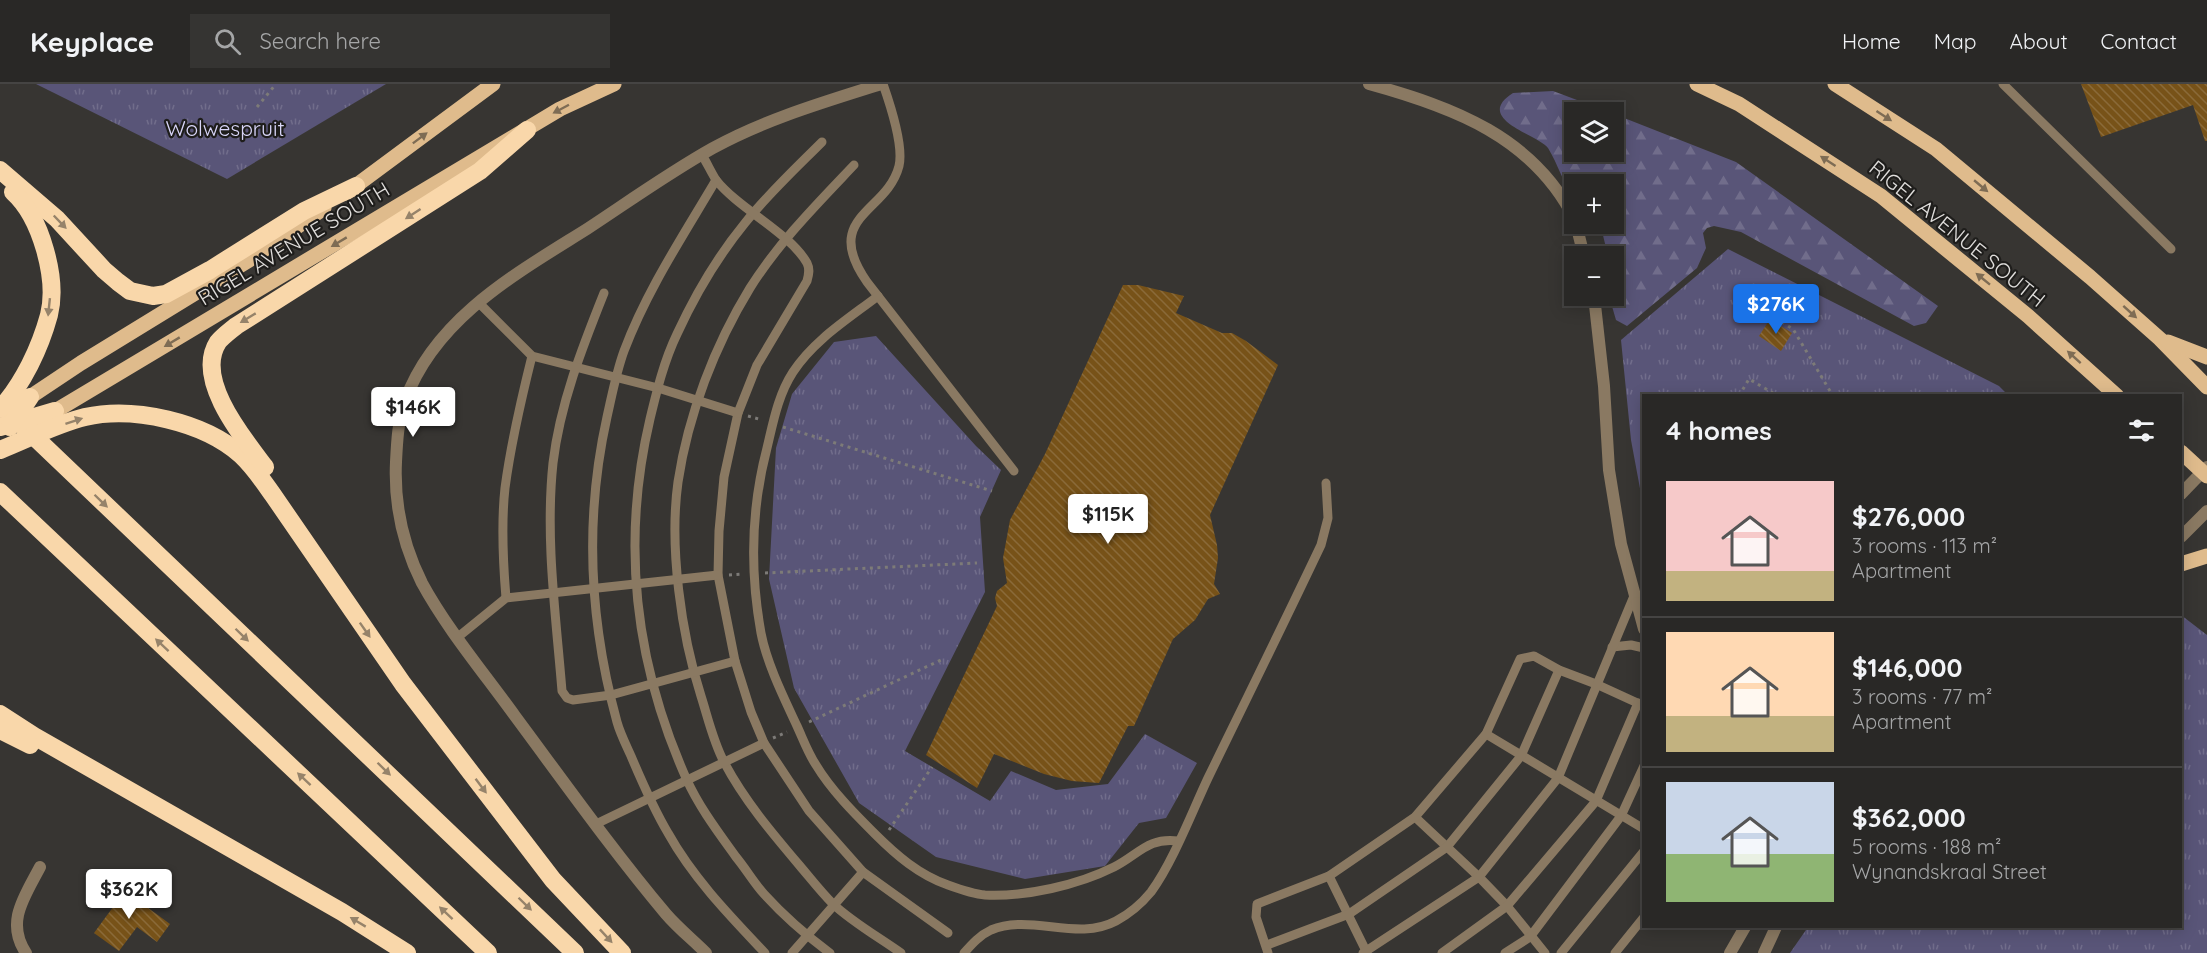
<!DOCTYPE html>
<meta charset="utf-8">
<style>
:root{--surface:#292826;--page:#353432;--text:#f1f3f6;--muted:#a5a6a7;--line:#454443;--accent:#1a73e8}
body{margin:0;font-family:Quicksand,sans-serif;background:var(--page);color:var(--text);height:100vh;display:flex;flex-direction:column;font-size:22px;white-space:nowrap}
*{box-sizing:border-box;margin:0}
p{font-size:20px;color:var(--muted)}
.icon{flex:none;width:33px;height:33px;fill:none;stroke:currentColor;stroke-width:2;stroke-linecap:round;stroke-linejoin:round}
.map{position:relative;flex:1;overflow:hidden}
.drawer{position:absolute;left:1642px;top:310px;width:540px;height:534px;display:flex;flex-direction:column;background:var(--surface);border-radius:0px;box-shadow:0 3px 15px #0003,0 0 0 2px var(--line)}
.drawer>*{flex:none}
.buttons{position:absolute;left:1564px;top:18px;display:grid;gap:12px}
.buttons a{display:grid;place-items:center;width:60px;height:60px;border-radius:0px;background:var(--surface);box-shadow:0 3px 15px #0003,0 0 0 2px var(--line);font-size:30px}
.price{position:absolute;translate:-50% -51px;padding:0 14px;border-radius:6px;background:#fff;color:#222;font-size:20px;line-height:39px;filter:drop-shadow(0 2px 3px #0008)}
.price::after{content:'';position:absolute;left:50%;top:36px;width:18px;height:14px;margin-left:-9px;background:inherit;clip-path:polygon(0 0,100% 0,50% 100%)}
.price.selected{background:var(--accent);color:#fff}
ul{padding:0;list-style:none}
li{display:flex;align-items:center;gap:18px;height:150px;padding:0 24px}
li+li{border-top:2px solid var(--line)}
li span{display:grid;place-items:center;flex:none;width:168px;height:120px;border-radius:0px;color:#555}
li>.icon{margin-inline-start:auto}
span .icon{width:72px;height:72px;fill:#fffc;stroke-width:1}
li b{font-size:26px}
h2{display:flex;justify-content:space-between;align-items:center;height:72px;padding:0 24px;font-size:26px}
header{display:flex;align-items:center;gap:36px;box-sizing:border-box;height:84px;padding:0 30px;background:var(--surface);border-bottom:2px solid var(--line)}
header strong{font-size:28px}
nav{display:flex;gap:33px;margin-inline-start:auto;font-size:21px}
.search{width:420px;height:54px;background:var(--page);display:flex;align-items:center;gap:15px;box-sizing:border-box;padding:0 21px;border-radius:0px;color:var(--muted);font-size:22px}
.map>svg:first-child{display:block}
.grass{fill:url(#grass-tufts)}
.forest{fill:url(#forest-firs)}
.building{fill:url(#building-back-hatch)}
.lines{fill:none;stroke-linecap:round;stroke-linejoin:round}
.path{stroke:#7d7b78;stroke-width:3;stroke-dasharray:3 4.5;stroke-linecap:butt}
.service{stroke:#8a7962;stroke-width:9}
.minor{stroke:#8a7962;stroke-width:12}
.tertiary{stroke:#8a7962;stroke-width:12}
.primary{stroke:#dfbb8c;stroke-width:15}
.motorway{stroke:#f9d7aa;stroke-width:18}
.oneway{fill:#7e6c54}
.oneway2{fill:#96836a}
.labels{text-anchor:middle;stroke-width:4.5;stroke-linejoin:round;paint-order:stroke}
.park-label{font-size:21px;fill:#d9d6f9;stroke:#1e1d1b}
.street-label{font-size:21px;fill:#e0dedc;stroke:#1e1d1b}
</style>
<header>
<strong>Keyplace</strong>
<div class="search"><svg class="icon" aria-label="search" viewBox="0 0 24 24"><circle cx="10" cy="10" r="6"/><path d="M15 15l6 6"/></svg>Search here</div>
<nav><a>Home</a><a>Map</a><a>About</a><a>Contact</a></nav>
</header>
<div class="map">
<svg width="2207" height="869" viewBox="0 0 2207 869">
<defs>
<pattern id="grass-tufts" width="24" height="20" patternUnits="userSpaceOnUse" patternTransform="scale(1.5)"><rect width="24" height="20" fill="#595578"/><path d="M3 7l-1-3M5 7V3M7 7l1-3M15 17l-1-3M17 17v-4M19 17l1-3" fill="none" stroke="#716d8b"/></pattern>
<pattern id="forest-firs" width="22" height="20" patternUnits="userSpaceOnUse" patternTransform="scale(1.5)"><rect width="22" height="20" fill="#595578"/><path d="M5 1l3.5 6h-7zM16 11l3.5 6h-7z" fill="#716d8b"/></pattern>
<pattern id="building-back-hatch" width="6" height="6" patternUnits="userSpaceOnUse" patternTransform="scale(1.5)"><rect width="6" height="6" fill="#775218"/><path d="M-1 5l2 2M0 0l6 6M5-1l2 2" fill="none" stroke="#8a6a39"/></pattern>
</defs>
<rect width="100%" height="100%" fill="#373532"/>
<g class="grass">
<polygon points="36,0 386,0 227,95"/>
<polygon points="1728,165 1999,302 2009,312 1644,312 1644,426 1631,356 1621,256"/>
<polygon points="876,252 976,362 1001,386 980,433 985,508 905,667 990,717 1011,687 1056,706 1108,700 1145,650 1197,679 1166,734 1139,739 1105,782 1025,795 936,773 859,719 794,604 769,495 776,364 792,310 834,258"/>
<polygon points="2181,531 2207,551 2207,869 1790,869 1808,843 2181,843"/>
</g>
<path class="forest" d="M 1553,7 L 1609,28 L 1575,28 L 1575,68 L 1614,68 L 1614,30 L 1736,78 L 1938,222 L 1926,239 L 1914,242 L 1741,148 L 1714,142 L 1707,144 L 1703,149 L 1706,164 L 1697,184 L 1627,242 L 1616,236 L 1609,212 L 1614,212 L 1614,172 L 1608,172 L 1601,143 L 1598,140 L 1614,140 L 1614,100 L 1575,100 L 1575,114 C 1563,100 1558,80 1548,64 C 1539,51 1472,35 1513,9 Z"/>
<g class="building">
<polygon points="2081,0 2207,0 2207,57 2205,57 2193,21 2101,53"/>
<polygon points="1123,201 1138,201 1184,212 1176,229 1222,249 1232,249 1246,257 1278,281 1210,431 1217,461 1218,474 1214,500 1220,510 1208,515 1195,536 1173,555 1134,642 1128,642 1099,699 1072,697 1044,690 994,670 977,704 926,671 997,522 995,514 997,507 1007,499 1003,474 1010,436 1045,370"/>
<polygon points="1770,235 1792,249 1781,267 1759,252"/>
<polygon points="117,801 170,840 157,858 137,843 119,867 94,849 116,819 108,813"/>
</g>
<g class="lines">
<g class="path">
<polyline points="257,23 276,0"/>
<polyline points="1769,230 1793,245 1833,312"/>
<polyline points="1739,312 1749,295 1773,309"/>
<polyline points="748,332 762,336"/>
<polyline points="783,343 992,407"/>
<polyline points="765,489 977,479"/>
<polyline points="729,491 743,490"/>
<polyline points="809,638 943,575"/>
<polyline points="773,654 787,648"/>
<polyline points="889,746 932,683"/>
</g>
<g class="service">
<path d="M 883,0 C 890,20 904,61 899,82 C 887,129 821,132 867,198 L 1014,387"/>
<polyline points="2003,0 2171,165"/>
<path d="M 822,58 C 796,84 768,110 745,139 C 718,172 695,211 677,250 C 664,277 657,306 650,335 C 621,458 635,579 686,694 C 699,723 718,748 736,773 C 746,785 754,799 764,810 C 784,832 807,852 830,869"/>
<path d="M 702,71 C 707,79 711,88 716,96 C 739,125 790,149 807,179 C 810,185 809,190 807,197 L 757,281 L 738,329 L 724,393 L 719,447 L 718,491 L 735,577 L 751,628 L 764,659 L 809,727 L 863,788 L 948,849"/>
<path d="M 854,81 C 817,120 779,158 750,204 C 715,261 688,331 678,398 C 669,462 681,550 701,612 C 708,634 713,657 724,678 C 744,716 772,749 800,782 C 811,795 821,808 833,820 C 852,838 880,854 901,869"/>
<path d="M 716,96 C 683,152 647,206 624,267 C 616,289 612,311 607,333 C 584,436 589,536 617,638 C 620,649 626,661 631,672 C 642,698 653,724 668,749 C 693,794 730,832 765,869"/>
<path d="M 604,209 C 582,264 560,320 553,379 C 545,455 556,532 562,607 L 567,614 L 573,616 L 611,611 L 735,577"/>
<path d="M 878,212 C 848,235 814,256 793,288 C 778,311 773,339 767,364 C 751,425 750,488 761,549 C 767,580 784,614 797,642 C 803,655 808,669 816,681 C 831,706 854,729 875,750 C 896,771 919,791 948,801 C 959,805 973,810 985,811 C 1026,813 1078,801 1114,783 C 1138,771 1148,753 1178,757"/>
<polyline points="478,218 532,272 658,304 738,329"/>
<path d="M 506,514 C 503,478 501,440 505,404 C 511,359 521,316 532,272"/>
<polyline points="458,553 506,514 718,491"/>
<polyline points="1612,563 1631,561 1644,564"/>
<polyline points="1486,650 1644,745"/>
<polyline points="1415,733 1479,793 1507,822 1545,869"/>
<polyline points="596,740 764,659"/>
<polyline points="1329,792 1367,869"/>
<polyline points="1267,861 1349,830 1447,763 1521,672 1559,586"/>
<polyline points="792,869 863,788"/>
<path d="M 964,869 C 972,860 980,851 991,846 C 1031,829 1077,858 1116,837 C 1129,830 1142,819 1151,808 C 1173,778 1192,728 1208,694 C 1246,616 1284,539 1321,461 L 1328,434 L 1326,399"/>
<polyline points="1268,869 1256,833 1257,820 1329,792 1415,733 1486,650 1520,575 1534,572 1559,586 1596,600 1644,622"/>
<polyline points="1363,869 1479,793 1558,694 1634,512"/>
<polyline points="1442,869 1507,822 1596,717 1638,619"/>
<polyline points="1505,869 1530,853 1621,732 1644,682"/>
<polyline points="1561,869 1644,767"/>
<polyline points="1615,869 1644,833"/>
</g>
<g class="minor">
<path d="M 1369,0 C 1453,23 1534,53 1575,136"/>
<polyline points="1576,140 1584,172"/>
<polyline points="1594,212 1604,302 1609,386 1621,460 1637,519"/>
<path d="M 26,869 C 5,838 25,812 40,783"/>
<path d="M 706,869 C 693,856 678,844 666,830 C 613,767 564,698 515,632 C 484,589 447,545 422,499 C 403,461 394,420 396,378 C 397,358 398,336 405,317 C 435,234 517,189 587,145 C 628,118 670,88 713,64 C 766,35 824,18 881,0"/>
</g>
<g class="tertiary">
<polyline points="2181,410 2207,383"/>
<polyline points="2181,453 2207,427"/>
<polyline points="1637,519 1644,545"/>
<polyline points="1730,869 1745,843"/>
<polyline points="1764,869 1776,843"/>
</g>
<g class="primary">
<polyline points="1697,0 1739,20 1881,112 2028,232 2117,312"/>
<polyline points="1835,0 1936,65 2090,193 2160,255 2207,303"/>
<polyline points="346,109 493,0"/>
<polyline points="2168,258 2207,273"/>
<polyline points="21,319 81,279 249,176 324,124"/>
<polyline points="47,332 560,25 614,0"/>
<polyline points="2181,368 2207,392"/>
<polyline points="2181,480 2207,472"/>
</g>
<g class="motorway">
<polyline points="0,86 57,135 104,186 118,198 130,207 153,212 166,210 210,186 304,127 356,102"/>
<polyline points="0,320 575,869"/>
<path d="M 0,325 C 23,300 40,264 49,231 C 58,195 41,133 13,108"/>
<polyline points="0,343 55,327"/>
<polyline points="10,343 30,313"/>
<path d="M 0,366 C 28,355 56,340 85,333 C 134,322 204,338 241,371 C 254,383 263,397 273,411 L 403,600 L 553,796 L 622,869"/>
<path d="M 265,383 C 243,354 194,295 218,258 C 223,252 230,247 236,242 L 480,87 L 527,46"/>
<polyline points="0,408 488,869"/>
<polyline points="0,630 34,652 342,828 407,869"/>
<polyline points="0,646 30,661"/>
</g>
</g>
<defs><path id="oneway-solid" d="M-6-.8H1V-3.2L6.5 0L1 3.2V.8H-6Z" transform="scale(1.5)"/></defs>
<g class="oneway">
<use href="#oneway-solid" transform="translate(561 25) rotate(152)"/>
<use href="#oneway-solid" transform="translate(1884 32) rotate(33)"/>
<use href="#oneway-solid" transform="translate(420 54) rotate(-37)"/>
<use href="#oneway-solid" transform="translate(1828 77) rotate(-147)"/>
<use href="#oneway-solid" transform="translate(1981 102) rotate(40)"/>
<use href="#oneway-solid" transform="translate(339 158) rotate(149)"/>
<use href="#oneway-solid" transform="translate(1983 195) rotate(-141)"/>
<use href="#oneway-solid" transform="translate(2130 228) rotate(42)"/>
<use href="#oneway-solid" transform="translate(172 258) rotate(149)"/>
<use href="#oneway-solid" transform="translate(2074 273) rotate(-138)"/>
</g>
<g class="oneway2">
<use href="#oneway-solid" transform="translate(413 130) rotate(147)"/>
<use href="#oneway-solid" transform="translate(60 138) rotate(46)"/>
<use href="#oneway-solid" transform="translate(49 223) rotate(96)"/>
<use href="#oneway-solid" transform="translate(248 234) rotate(149)"/>
<use href="#oneway-solid" transform="translate(74 337) rotate(-18)"/>
<use href="#oneway-solid" transform="translate(101 417) rotate(44)"/>
<use href="#oneway-solid" transform="translate(365 546) rotate(55)"/>
<use href="#oneway-solid" transform="translate(242 551) rotate(44)"/>
<use href="#oneway-solid" transform="translate(162 561) rotate(-137)"/>
<use href="#oneway-solid" transform="translate(384 685) rotate(44)"/>
<use href="#oneway-solid" transform="translate(304 695) rotate(-137)"/>
<use href="#oneway-solid" transform="translate(481 702) rotate(53)"/>
<use href="#oneway-solid" transform="translate(525 820) rotate(44)"/>
<use href="#oneway-solid" transform="translate(446 829) rotate(-137)"/>
<use href="#oneway-solid" transform="translate(358 838) rotate(-149)"/>
<use href="#oneway-solid" transform="translate(606 852) rotate(47)"/>
</g>
<g class="labels">
<g class="park-label">
<text x="225" y="52">Wolwespruit</text>
</g>
<g class="street-label">
<text transform="translate(1957 150) rotate(39)" y="7">RIGEL AVENUE SOUTH</text>
<text transform="translate(294 160) rotate(-31)" y="7">RIGEL AVENUE SOUTH</text>
</g>
</g>
</svg>
<div class="buttons">
<a><svg class="icon" aria-label="layers" viewBox="0 0 24 24"><path d="M12 4l9 5-9 5-9-5zM3 14l9 5 9-5"/></svg></a>
<a>+</a>
<a>−</a>
</div>
<b class="price selected" style="left:1776px;top:251px">$276K</b>
<b class="price" style="left:413px;top:354px">$146K</b>
<b class="price" style="left:1108px;top:461px">$115K</b>
<b class="price" style="left:129px;top:836px">$362K</b>
<section class="drawer">
<h2>4 homes<svg class="icon" aria-label="filters" viewBox="0 0 24 24"><path d="M4 7h16M4 17h16"/><circle cx="9" cy="7" r="2"/><circle cx="15" cy="17" r="2"/></svg></h2>
<ul>
<li><span style="background:linear-gradient(#f6c9c9 75%,#c2b280 0)"><svg class="icon" aria-label="home" viewBox="0 0 24 24"><path d="M3 11l9-7 9 7M6 9v11h12V9"/></svg></span><div><b>$276,000</b><p>3 rooms · 113 m²</p><p>Apartment</p></div></li>
<li><span style="background:linear-gradient(#ffd9b3 70%,#c2b280 0)"><svg class="icon" aria-label="home" viewBox="0 0 24 24"><path d="M3 11l9-7 9 7M6 9v11h12V9"/></svg></span><div><b>$146,000</b><p>3 rooms · 77 m²</p><p>Apartment</p></div></li>
<li><span style="background:linear-gradient(#c9d6e8 60%,#8fb573 0)"><svg class="icon" aria-label="home" viewBox="0 0 24 24"><path d="M3 11l9-7 9 7M6 9v11h12V9"/></svg></span><div><b>$362,000</b><p>5 rooms · 188 m²</p><p>Wynandskraal Street</p></div></li>
</ul>
</section>
</div>
